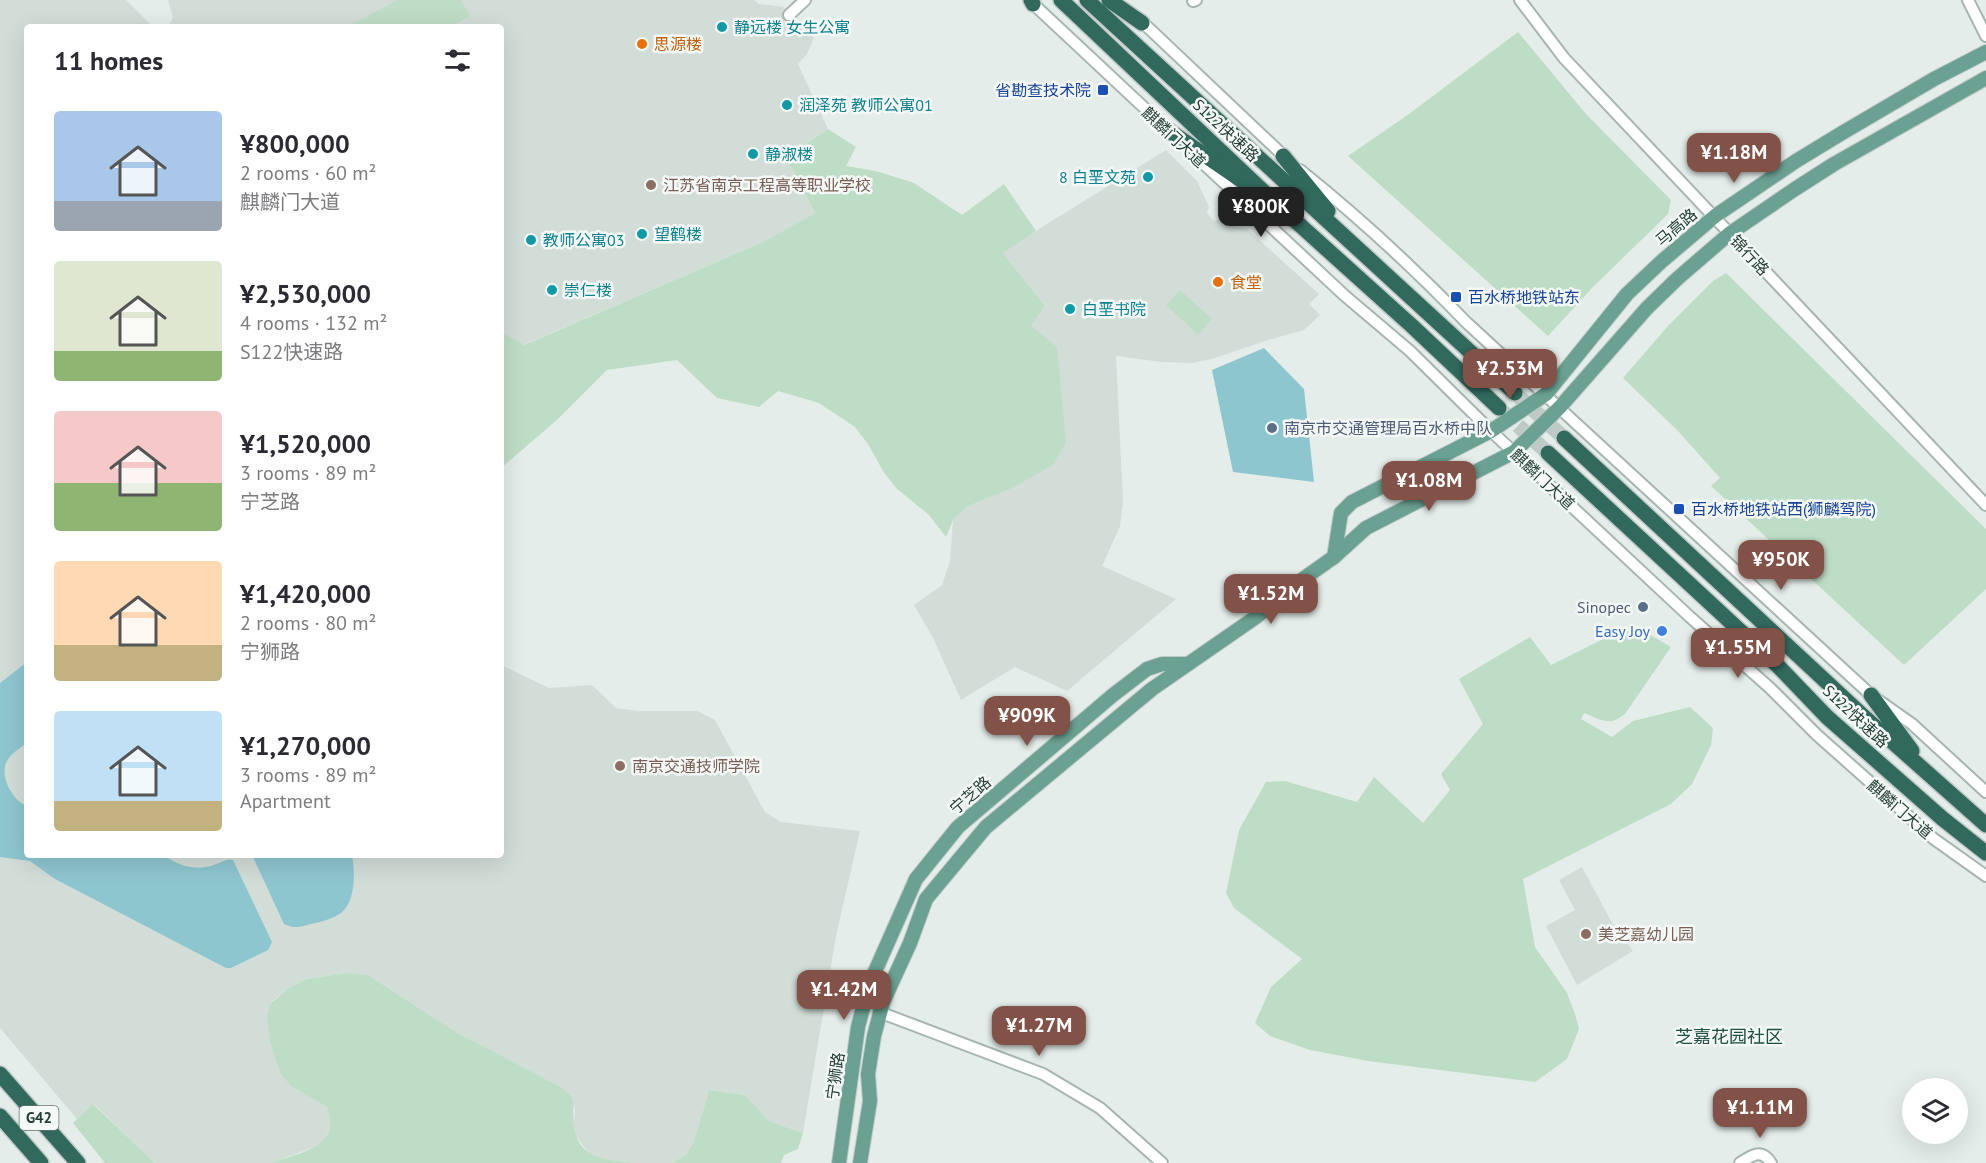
<!DOCTYPE html>
<meta charset="utf-8">
<style>
:root{--surface:#fff;--page:#f2f2f3;--text:#2b2b33;--muted:#7c7c81;--accent:#825248}
body{margin:0;font-family:"PT Sans","Noto Sans SC",sans-serif;background:var(--page);color:var(--text);height:100vh;display:flex;flex-direction:column;font-size:22px;white-space:nowrap}
*{box-sizing:border-box;margin:0}
p{font-size:20px;color:var(--muted)}
.icon{flex:none;width:33px;height:33px;fill:none;stroke:currentColor;stroke-width:2;stroke-linecap:round;stroke-linejoin:round}
.map{position:relative;flex:1;overflow:hidden}
.drawer{position:absolute;left:24px;top:24px;width:480px;height:834px;display:flex;flex-direction:column;background:var(--surface);border-radius:6px;box-shadow:0 6px 24px #0002}
.drawer>*{flex:none}
.buttons{position:absolute;left:1902px;top:1078px;display:grid;gap:12px}
.buttons a{display:grid;place-items:center;width:66px;height:66px;border-radius:50%;background:var(--surface);box-shadow:0 6px 24px #0002;font-size:30px}
.price{position:absolute;translate:-50% -51px;padding:0 14px;border-radius:12px;background:var(--accent);color:#fff;font-size:20px;line-height:39px;filter:drop-shadow(0 2px 3px #0008)}
.price::after{content:'';position:absolute;left:50%;top:36px;width:18px;height:14px;margin-left:-9px;background:inherit;clip-path:polygon(0 0,100% 0,50% 100%)}
.price.selected{background:#222;color:#fff}
ul{padding:0;list-style:none}
li{display:flex;align-items:center;gap:18px;height:150px;padding:0 30px}
li span{display:grid;place-items:center;flex:none;width:168px;height:120px;border-radius:6px;color:#555}
li>.icon{margin-inline-start:auto}
span .icon{width:72px;height:72px;fill:#fffc;stroke-width:1}
li b{font-size:26px}
h2{display:flex;justify-content:space-between;align-items:center;height:72px;padding:0 30px;font-size:26px}
.map>svg:first-child{display:block}
.built{fill:#d2ddd8}
.green{fill:#beddc6}
.water{fill:#8ec6cf}
.lines{fill:none;stroke-linecap:round;stroke-linejoin:round}
.highway-tunnel{stroke:#becac5;stroke-width:15;stroke-dasharray:15 8;stroke-linecap:butt}
.minor-casing{stroke:#a7b5b0;stroke-width:14}
.major-casing{stroke:#c2c9c7;stroke-width:16}
.highway-casing{stroke:#c2c9c7;stroke-width:18}
.minor{stroke:#fff;stroke-width:10}
.major{stroke:#6aa192;stroke-width:14}
.highway{stroke:#31695d;stroke-width:15}
.culture-dot{fill:#0f9aa8;stroke:#f4f9f7;stroke-width:2}
.food-dot{fill:#e8710a;stroke:#f4f9f7;stroke-width:2}
.transit-dot{fill:#1a4fb4;stroke:#f4f9f7;stroke-width:2}
.education-dot{fill:#8d6e63;stroke:#f4f9f7;stroke-width:2}
.service-dot{fill:#5c6f8a;stroke:#f4f9f7;stroke-width:2}
.shop-dot{fill:#3f7fe0;stroke:#f4f9f7;stroke-width:2}
.labels{text-anchor:middle;stroke-width:5;stroke-linejoin:round;paint-order:stroke}
.shield{fill:#f4f9f7;stroke:#627670;stroke-width:1.5}
.shield-label{font-size:15px;font-weight:bold;fill:#243e36}
.culture-label{font-size:16px;fill:#0d838f;stroke:#f4f9f7;text-anchor:start}
.food-label{font-size:16px;fill:#c56008;stroke:#f4f9f7;text-anchor:start}
.transit-label{font-size:16px;fill:#164399;stroke:#f4f9f7;text-anchor:start}
.street-label{font-size:16px;fill:#243e36;stroke:#f4f9f7}
.education-label{font-size:16px;fill:#785e54;stroke:#f4f9f7;text-anchor:start}
.service-label{font-size:16px;fill:#4e5e75;stroke:#f4f9f7;text-anchor:start}
.shop-label{font-size:16px;fill:#366cbe;stroke:#f4f9f7;text-anchor:end}
.neighbourhood-label{font-size:18px;fill:#204f43;stroke:#f4f9f7}
</style>
<div class="map">
<svg width="1986" height="1163" viewBox="0 0 1986 1163">
<rect width="100%" height="100%" fill="#e4ede9"/>
<g class="built">
<polygon points="0,0 126,0 153,27 27,27 27,855 501,855 501,665 549,688 592,685 616,708 638,711 697,711 715,720 765,812 781,822 860,831 836,936 803,1133 769,1121 745,1095 709,1090 694,1141 686,1155 672,1163 635,1163 602,1159 590,1155 576,1136 574,1124 575,1109 561,1087 456,1032 368,975 347,973 306,979 288,989 271,1002 292,1087 327,1107 331,1126 324,1140 315,1147 270,1163 155,1163 94,1104 77,1119 0,1028"/>
<polygon points="168,0 754,0 759,4 784,7 799,28 814,38 807,54 798,64 828,129 786,157 815,213 763,242 523,345 501,332 501,27 168,27 173,17"/>
<polygon points="1166,150 1197,181 1209,207 1207,213 1214,221 1220,219 1233,226 1247,229 1319,294 1309,304 1320,315 1304,330 1265,341 1212,359 1192,363 1162,362 1116,356 1123,502 1120,526 1102,566 1176,599 1067,691 1015,667 961,700 933,638 914,605 942,585 950,561 953,520 966,507 1010,489 1031,326 1045,306 1002,252"/>
<polygon points="1582,867 1611,921 1633,951 1577,985 1546,926 1575,910 1559,880"/>
</g>
<g class="green">
<polygon points="397,0 461,0 470,16 451,27 354,27 353,24"/>
<polygon points="1518,32 1586,114 1671,200 1668,214 1592,288 1548,336 1348,156 1409,114"/>
<polygon points="828,129 856,147 846,166 876,171 914,183 962,215 1004,184 1036,231 1003,253 1045,306 1031,326 1057,347 1066,442 1053,465 1010,489 966,507 953,520 946,537 929,515 896,488 883,471 868,444 855,427 819,403 778,391 759,407 717,398 677,360 607,370 558,419 501,468 501,332 524,345 763,242 815,213 786,157"/>
<polygon points="1726,273 1986,529 1986,589 1904,665 1711,486 1720,478 1678,431 1623,378 1668,326 1713,281"/>
<polygon points="1180,290 1212,319 1198,335 1166,305"/>
<path d="M 1642,630 L 1671,647 L 1625,714 C 1608,727 1602,720 1584,713 L 1581,719 L 1612,737 L 1633,721 L 1690,707 L 1713,728 L 1711,745 L 1692,784 L 1671,804 L 1523,879 L 1535,947 L 1567,993 L 1575,1014 L 1579,1029 L 1567,1059 L 1535,1082 L 1368,1061 L 1310,1050 L 1270,1036 L 1255,1023 L 1271,987 L 1302,959 L 1234,908 L 1226,893 L 1239,830 L 1266,782 L 1285,781 L 1357,802 L 1374,777 L 1423,823 L 1450,790 L 1441,774 L 1483,724 L 1459,679 L 1530,637 L 1551,665 L 1617,632 Z"/>
<path d="M 347,973 L 368,975 L 456,1032 L 561,1087 L 572,1097 C 574,1107 573,1115 574,1125 C 578,1161 607,1159 635,1163 L 270,1163 C 289,1156 327,1150 330,1127 C 331,1121 328,1113 327,1107 L 292,1087 L 281,1074 L 275,1058 L 270,1041 L 267,1016 L 271,1003 L 288,989 L 306,979 Z"/>
<polygon points="709,1090 745,1095 769,1121 803,1133 798,1149 784,1155 781,1163 671,1163 686,1155 694,1141"/>
<polygon points="93,1104 155,1163 105,1163 73,1123"/>
</g>
<g class="water">
<polygon points="1264,348 1304,389 1314,482 1233,472 1212,370"/>
<path d="M 27,662 L 27,743 C 20,748 10,754 6,763 C 0,778 13,801 27,806 L 27,855 L 163,855 C 180,866 194,871 214,865 C 222,862 226,859 233,860 L 272,942 L 268,950 L 231,968 L 226,968 L 55,879 L 30,861 L 0,857 L 0,683 Z"/>
<path d="M 252,855 L 352,855 C 355,872 356,901 341,913 C 333,919 320,922 311,924 C 299,927 295,929 284,924 Z"/>
</g>
<g class="lines">
<g class="highway-tunnel">
<polyline points="1515,393 1564,438"/>
<polyline points="1501,410 1548,453"/>
</g>
<defs>
<g id="minor">
<polyline points="1029,0 1169,131"/>
<polyline points="1520,0 1564,58 1986,505"/>
<polyline points="1968,0 1986,36"/>
<polyline points="1193,1 1196,0"/>
<polyline points="789,15 805,0"/>
<polyline points="1138,18 1288,160"/>
<polyline points="1191,152 1344,295 1410,351 1491,431 1690,617 1770,688 1817,735 1934,839 1986,876"/>
<path d="M 1300,170 C 1360,218 1414,268 1467,323 L 1871,695 L 1912,724 L 1986,792"/>
<polyline points="879,1012 1043,1074 1100,1108 1162,1163"/>
<path d="M 1740,1163 C 1752,1155 1762,1148 1771,1163"/>
</g>
<g id="major">
<polyline points="1334,557 1341,513 1352,502 1491,431 1546,394 1627,294 1662,261 1715,216 1796,161 1842,133 1934,79 1986,52"/>
<polyline points="839,1163 858,1027 869,985 916,879 958,827 1113,695 1147,669 1162,664 1188,664"/>
<polyline points="860,1163 870,1101 868,1074 874,1036 883,1002 910,943 926,899 986,827 1152,689 1256,617 1303,579 1334,557 1366,528 1514,452 1560,407 1647,308 1678,278 1729,234 1795,189 1834,164 1986,78"/>
</g>
<g id="highway">
<polyline points="1031,0 1033,4"/>
<polyline points="1061,0 1281,208 1412,326 1499,408"/>
<polyline points="1087,0 1515,393"/>
<polyline points="1109,0 1142,23"/>
<polyline points="1165,128 1244,182"/>
<polyline points="1283,156 1328,211"/>
<polyline points="1564,438 1861,714 1986,825"/>
<polyline points="1548,453 1777,665 1827,717 1943,819 1986,853"/>
<polyline points="1871,695 1912,751"/>
<polyline points="0,1074 78,1163"/>
<polyline points="0,1116 41,1163"/>
</g>
</defs>
<use href="#minor" class="minor-casing"/>
<use href="#major" class="major-casing"/>
<use href="#highway" class="highway-casing"/>
<use href="#minor" class="minor"/>
<use href="#major" class="major"/>
<use href="#highway" class="highway"/>
</g>
<g class="culture-dot">
<circle cx="722" cy="27" r="6"/>
<circle cx="787" cy="105" r="6"/>
<circle cx="753" cy="154" r="6"/>
<circle cx="1148" cy="177" r="6"/>
<circle cx="642" cy="234" r="6"/>
<circle cx="531" cy="240" r="6"/>
<circle cx="552" cy="290" r="6"/>
<circle cx="1070" cy="309" r="6"/>
</g>
<g class="food-dot">
<circle cx="642" cy="44" r="6"/>
<circle cx="1218" cy="282" r="6"/>
</g>
<g class="transit-dot">
<rect x="1097" y="84" width="12" height="12" rx="3"/>
<rect x="1450" y="291" width="12" height="12" rx="3"/>
<rect x="1673" y="503" width="12" height="12" rx="3"/>
</g>
<g class="education-dot">
<circle cx="651" cy="185" r="6"/>
<circle cx="620" cy="766" r="6"/>
<circle cx="1586" cy="934" r="6"/>
</g>
<g class="service-dot">
<circle cx="1272" cy="428" r="6"/>
<circle cx="1643" cy="607" r="6"/>
</g>
<circle class="shop-dot" cx="1662" cy="631" r="6"/>
<g class="labels">
<rect class="shield" x="19.5" y="1106" width="39" height="24" rx="4.5"/>
<g class="shield-label">
<text x="39" y="1123">G42</text>
</g>
<g class="culture-label">
<text x="734" y="33">静远楼 女生公寓</text>
<text x="799" y="111">润泽苑 教师公寓01</text>
<text x="765" y="160">静淑楼</text>
<text x="1136" y="183" text-anchor="end">8 白垩文苑</text>
<text x="654" y="240">望鹤楼</text>
<text x="543" y="246">教师公寓03</text>
<text x="564" y="296">崇仁楼</text>
<text x="1082" y="315">白垩书院</text>
</g>
<g class="food-label">
<text x="654" y="50">思源楼</text>
<text x="1230" y="288">食堂</text>
</g>
<g class="transit-label">
<text x="1091" y="96" text-anchor="end">省勘查技术院</text>
<text x="1468" y="303">百水桥地铁站东</text>
<text x="1691" y="515">百水桥地铁站西(狮麟驾院)</text>
</g>
<g class="street-label">
<text transform="translate(1226 130) rotate(43)" y="6">S122快速路</text>
<text transform="translate(1174 137) rotate(43)" y="6">麒麟门大道</text>
<text transform="translate(1676 227) rotate(-40)" y="6">马高路</text>
<text transform="translate(1750 255) rotate(47)" y="6">锦行路</text>
<text transform="translate(1543 479) rotate(43)" y="6">麒麟门大道</text>
<text transform="translate(1856 716) rotate(43)" y="6">S122快速路</text>
<text transform="translate(970 795) rotate(-41)" y="6">宁芝路</text>
<text transform="translate(1900 809) rotate(41)" y="6">麒麟门大道</text>
<text transform="translate(835 1076) rotate(-82)" y="6">宁狮路</text>
</g>
<g class="education-label">
<text x="663" y="191">江苏省南京工程高等职业学校</text>
<text x="632" y="772">南京交通技师学院</text>
<text x="1598" y="940">美芝嘉幼儿园</text>
</g>
<g class="service-label">
<text x="1284" y="434">南京市交通管理局百水桥中队</text>
<text x="1631" y="613" text-anchor="end">Sinopec</text>
</g>
<g class="shop-label">
<text x="1650" y="637">Easy Joy</text>
</g>
<g class="neighbourhood-label">
<text x="1729" y="1043">芝嘉花园社区</text>
</g>
</g>
</svg>
<div class="buttons">
<a><svg class="icon" aria-label="layers" viewBox="0 0 24 24"><path d="M12 4l9 5-9 5-9-5zM3 14l9 5 9-5"/></svg></a>
</div>
<b class="price" style="left:1734px;top:184px">¥1.18M</b>
<b class="price selected" style="left:1261px;top:238px">¥800K</b>
<b class="price" style="left:1510px;top:400px">¥2.53M</b>
<b class="price" style="left:1429px;top:512px">¥1.08M</b>
<b class="price" style="left:1781px;top:591px">¥950K</b>
<b class="price" style="left:1271px;top:625px">¥1.52M</b>
<b class="price" style="left:1738px;top:679px">¥1.55M</b>
<b class="price" style="left:1027px;top:747px">¥909K</b>
<b class="price" style="left:844px;top:1021px">¥1.42M</b>
<b class="price" style="left:1039px;top:1057px">¥1.27M</b>
<b class="price" style="left:1760px;top:1139px">¥1.11M</b>
<section class="drawer">
<h2>11 homes<svg class="icon" aria-label="filters" viewBox="0 0 24 24"><path d="M4 7h16M4 17h16"/><circle cx="9" cy="7" r="2"/><circle cx="15" cy="17" r="2"/></svg></h2>
<ul>
<li><span style="background:linear-gradient(#a9c7e8 75%,#9aa5b1 0)"><svg class="icon" aria-label="home" viewBox="0 0 24 24"><path d="M3 11l9-7 9 7M6 9v11h12V9"/></svg></span><div><b>¥800,000</b><p>2 rooms · 60 m²</p><p>麒麟门大道</p></div></li>
<li><span style="background:linear-gradient(#dfe7d0 75%,#8fb573 0)"><svg class="icon" aria-label="home" viewBox="0 0 24 24"><path d="M3 11l9-7 9 7M6 9v11h12V9"/></svg></span><div><b>¥2,530,000</b><p>4 rooms · 132 m²</p><p>S122快速路</p></div></li>
<li><span style="background:linear-gradient(#f6c9c9 60%,#8fb573 0)"><svg class="icon" aria-label="home" viewBox="0 0 24 24"><path d="M3 11l9-7 9 7M6 9v11h12V9"/></svg></span><div><b>¥1,520,000</b><p>3 rooms · 89 m²</p><p>宁芝路</p></div></li>
<li><span style="background:linear-gradient(#ffd9b3 70%,#c2b280 0)"><svg class="icon" aria-label="home" viewBox="0 0 24 24"><path d="M3 11l9-7 9 7M6 9v11h12V9"/></svg></span><div><b>¥1,420,000</b><p>2 rooms · 80 m²</p><p>宁狮路</p></div></li>
<li><span style="background:linear-gradient(#bfe0f5 75%,#c2b280 0)"><svg class="icon" aria-label="home" viewBox="0 0 24 24"><path d="M3 11l9-7 9 7M6 9v11h12V9"/></svg></span><div><b>¥1,270,000</b><p>3 rooms · 89 m²</p><p>Apartment</p></div></li>
</ul>
</section>
</div>
